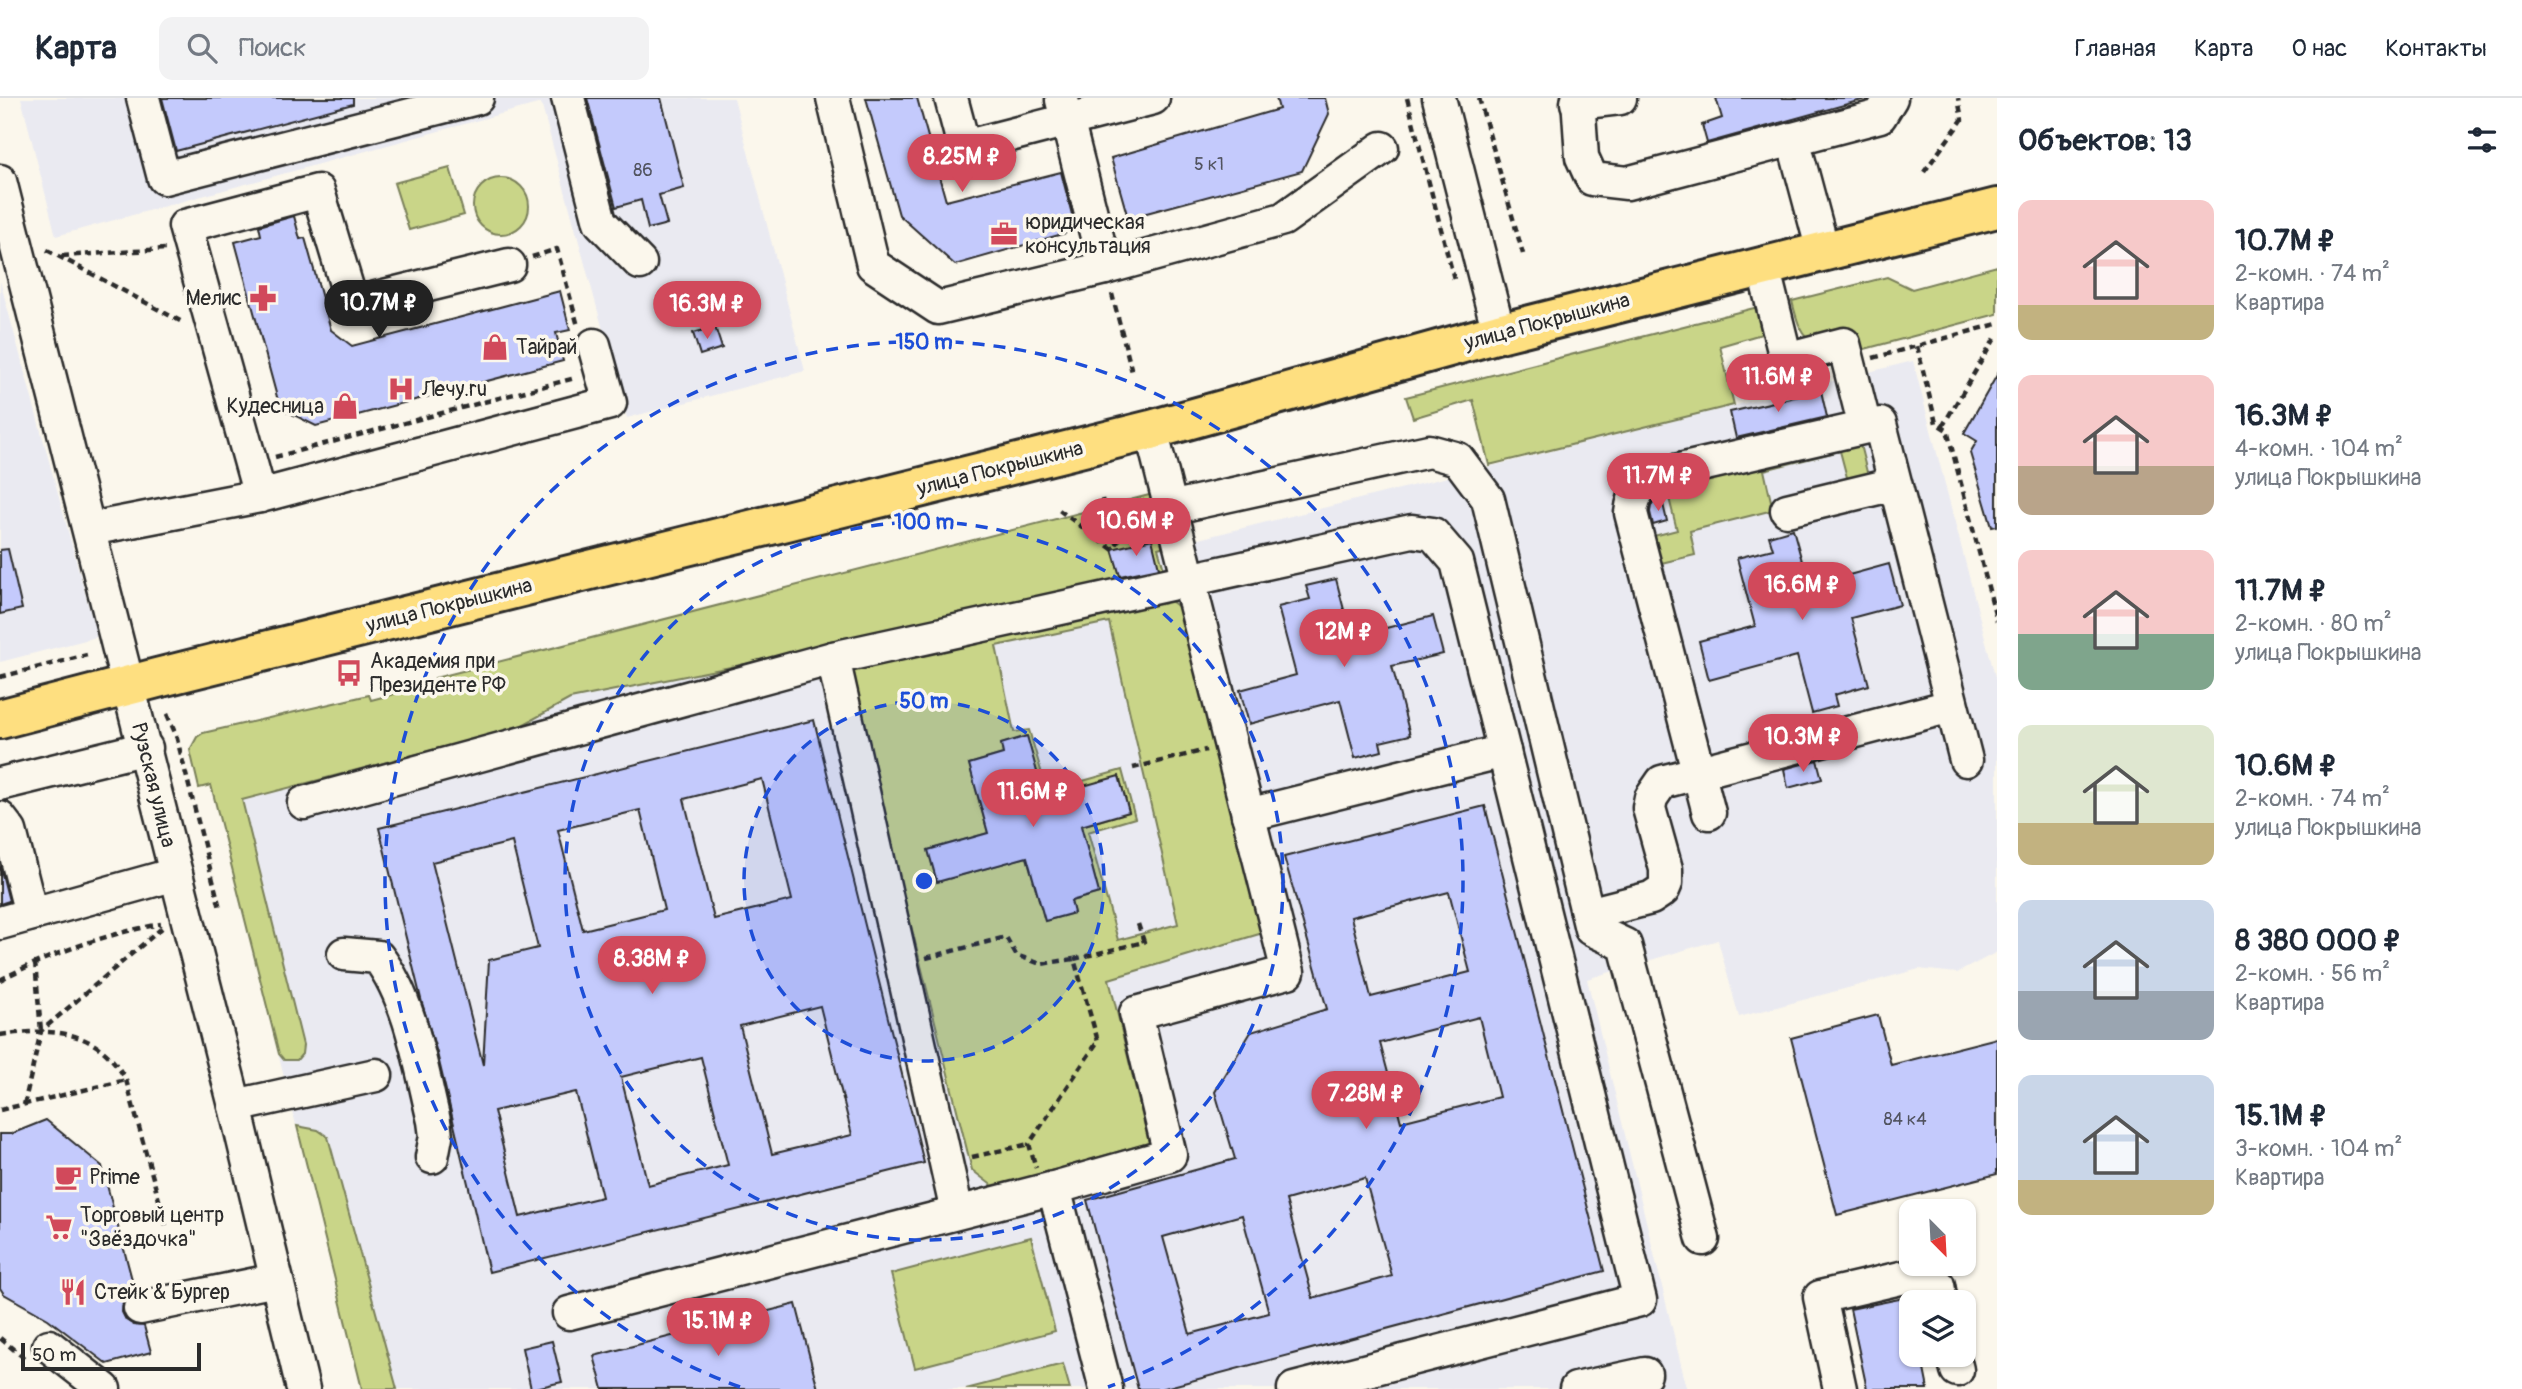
<!DOCTYPE html>
<html lang="ru">
<meta charset="utf-8">
<style>
:root{--surface:#fff;--page:#f2f2f3;--text:#1f2937;--muted:#747a83;--line:#e0e1e3;--accent:#d1495b}
body{margin:0;font-family:Pangolin,sans-serif;background:var(--page);color:var(--text);height:100vh;display:flex;flex-direction:column;font-size:26px;white-space:nowrap}
*{box-sizing:border-box;margin:0}
p{font-size:23px;color:var(--muted)}
.icon{flex:none;width:38px;height:38px;fill:none;stroke:currentColor;stroke-width:2;stroke-linecap:round;stroke-linejoin:round}
.map{position:relative;flex:1;overflow:hidden}
.sheet{display:flex;flex-direction:column;background:var(--surface);width:525px}
.sheet>*{flex:none}
.needle{width:46px;rotate:156deg}
.tools{position:absolute;left:1899px;top:1101px;display:grid;gap:14px}
.tools a{display:grid;place-items:center;width:77px;height:77px;border-radius:14px;background:var(--surface);box-shadow:0 2px 5px #0004;font-size:35px}
.scale{position:absolute;left:21px;bottom:18px;width:180px;box-sizing:border-box;padding-left:7px;border:4px solid #2b2b2b;border-top:0;font-size:19px;line-height:24px;white-space:nowrap;color:#2b2b2b;-webkit-text-stroke:5px #fbf7ec;paint-order:stroke}
.price{position:absolute;translate:-50% -60px;padding:0 16px;border-radius:24px;background:var(--accent);color:#fff;font-size:23px;line-height:46px;filter:drop-shadow(0 2px 4px #0008)}
.price::after{content:'';position:absolute;left:50%;top:42px;width:21px;height:16px;margin-left:-10px;background:inherit;clip-path:polygon(0 0,100% 0,50% 100%)}
.price.current{background:#222;color:#fff}
ul{padding:0;list-style:none}
li{display:flex;align-items:center;gap:21px;height:175px;padding:0 21px}
li span{display:grid;place-items:center;flex:none;width:196px;height:140px;border-radius:14px;color:#555}
li>.icon{margin-inline-start:auto}
span .icon{width:84px;height:84px;fill:#fffc;stroke-width:1}
li b{font-size:30px}
h2{display:flex;justify-content:space-between;align-items:center;height:84px;padding:0 21px;font-size:30px}
header{display:flex;align-items:center;gap:42px;box-sizing:border-box;height:98px;padding:0 35px;background:var(--surface);border-bottom:2px solid var(--line)}
header strong{font-size:33px}
nav{display:flex;gap:38px;margin-inline-start:auto;font-size:24px}
.search{width:490px;height:63px;background:var(--page);display:flex;align-items:center;gap:18px;box-sizing:border-box;padding:0 24px;border-radius:14px;color:var(--muted);font-size:26px}
main{display:flex;flex:1;min-height:0}
.map>svg:first-child{display:block}
.built{fill:#eaeaf1}
.green{fill:#c9d588;stroke:#7a805a;stroke-width:2;fill-rule:evenodd}
.building{fill:#c4cafc;stroke:#2b2b2b;stroke-width:2;fill-rule:evenodd}
.lines{fill:none;stroke-linecap:round;stroke-linejoin:round}
.minor-casing{stroke:#2b2b2b;stroke-width:37}
.major-casing{stroke:#2b2b2b;stroke-width:44}
.path{stroke:#2b2b2b;stroke-width:4.5;stroke-dasharray:7 5;stroke-linecap:butt}
.minor{stroke:#fbf7ec;stroke-width:32}
.major{stroke:#fedf80;stroke-width:38}
.ring{fill:none;stroke:#1d4ed8;stroke-width:3.5;stroke-dasharray:12 9}
.labels{text-anchor:middle;stroke-width:7;stroke-linejoin:round;paint-order:stroke}
.number-label{font-size:18px;fill:#51535f}
.poi-label{font-size:21px;fill:#2b2b2b;stroke:#fbf7ec;text-anchor:start}
.street-label{font-size:21px;fill:#2b2b2b;stroke:#fbf7ec}
.centre{fill:#1d4ed8;stroke:#fbf7ec;stroke-width:3.5}
.ring-label{font-size:21px;text-anchor:middle;font-weight:bold;fill:#1d4ed8;stroke:#fbf7ec;stroke-width:7;stroke-linejoin:round;paint-order:stroke}
</style>
<header>
<strong>Карта</strong>
<div class="search"><svg class="icon" aria-label="search" viewBox="0 0 24 24"><circle cx="10" cy="10" r="6"/><path d="M15 15l6 6"/></svg>Поиск</div>
<nav><a>Главная</a><a>Карта</a><a>О нас</a><a>Контакты</a></nav>
</header>
<main>
<div class="map">
<svg width="1997" height="1291" viewBox="0 0 1997 1291">
<rect width="100%" height="100%" fill="#fbf7ec"/>
<filter id="ink" filterUnits="userSpaceOnUse"><feTurbulence type="fractalNoise" baseFrequency=".0143" numOctaves="2"/><feDisplacementMap in="SourceGraphic" scale="14" xChannelSelector="R" yChannelSelector="G"/><feConvolveMatrix kernelMatrix="1 2 1 2 8 2 1 2 1" color-interpolation-filters="sRGB"/></filter>
<g filter="url(#ink)">
<g class="built">
<polygon points="21,0 734,0 805,273 627,320 541,5 56,138"/>
<polygon points="0,183 97,539 0,564"/>
<polygon points="1913,263 1997,586 1997,854 1957,875 1919,871 1739,919 1718,842 1587,881 1687,1291 362,1291 211,687"/>
</g>
<g class="green">
<polygon points="450,70 464,117 409,132 394,85"/>
<circle cx="501" cy="108" r="28"/>
<path d="M 1997,168 L 1997,216 L 1857,253 L 1851,232 C 1807,243 1804,251 1792,203 L 1887,179 L 1912,191 Z"/>
<polygon points="1758,209 1765,235 1720,248 1734,307 1489,367 1473,302 1413,320 1406,299"/>
<polygon points="1857,335 1869,382 1849,387 1840,353 1764,372 1773,412 1690,433 1695,457 1657,466 1650,439 1677,432 1665,384"/>
<polygon points="1157,395 1169,447 1158,450 1167,482 570,601 517,630 242,702 303,947 302,956 297,962 284,962 279,956 211,687 199,690 190,652 197,639 203,635 369,597 371,602 436,585 435,580"/>
<path d="M 1157,501 L 1171,503 L 1180,510 L 1266,834 L 1109,881 L 1149,1045 L 994,1089 L 972,1072 L 851,587 L 853,574 L 860,569 ZM 1109,524 L 1178,826 L 1118,842 L 1088,734 L 1135,720 L 1122,672 L 1047,693 L 1029,632 L 1014,634 L 996,548 ZM 1027,639 L 1044,699 L 1119,679 L 1129,714 L 1081,728 L 1099,795 L 1071,803 L 1074,815 L 1045,823 L 1027,759 L 937,784 L 928,752 L 988,735 L 969,666 L 1003,656 L 1001,646 Z"/>
<polygon points="297,1028 318,1032 328,1039 397,1291 362,1291"/>
<polygon points="1031,1139 1055,1233 915,1270 891,1176"/>
<polygon points="1063,1266 1070,1291 966,1291"/>
</g>
<g class="building">
<polygon points="162,0 353,0 353,6 176,53"/>
<polygon points="587,0 661,0 684,90 659,97 667,126 648,131 641,102 616,109"/>
<polygon points="866,0 917,0 946,103 1061,74 1076,132 955,167 899,117"/>
<polygon points="1276,0 1325,0 1329,16 1302,73 1128,120 1111,60 1279,11"/>
<polygon points="1716,0 1869,0 1707,45 1702,27 1722,20"/>
<polygon points="294,118 300,141 305,140 331,232 352,248 560,193 570,232 556,235 563,263 316,328 280,310 235,144 261,137 259,128"/>
<polygon points="715,229 722,250 700,257 693,235"/>
<polygon points="1997,277 1997,428 1992,429 1970,355 1977,343 1964,335"/>
<polygon points="1821,293 1827,319 1736,340 1730,314"/>
<polygon points="1662,402 1667,423 1653,427 1650,414 1651,408 1653,404"/>
<polygon points="1793,431 1809,488 1889,466 1900,507 1851,520 1869,587 1834,597 1837,608 1812,615 1797,558 1709,582 1699,543 1755,528 1737,460 1773,451 1769,438"/>
<polygon points="1152,441 1159,470 1120,478 1112,451"/>
<polygon points="8,451 22,511 0,516 0,452"/>
<polygon points="1336,481 1351,539 1433,518 1443,556 1392,568 1410,637 1380,644 1382,653 1355,660 1340,602 1249,626 1240,592 1296,577 1278,509 1310,501 1306,488"/>
<path d="M 814,622 L 924,1065 L 489,1174 L 437,955 L 422,905 L 379,730 ZM 762,681 L 792,802 L 714,821 L 684,701 ZM 640,712 L 664,812 L 583,832 L 558,732 ZM 512,744 L 538,850 L 489,862 L 483,967 L 432,764 ZM 820,908 L 852,1037 L 772,1056 L 740,928 ZM 701,959 L 728,1067 L 648,1087 L 621,979 ZM 576,994 L 602,1099 L 520,1119 L 494,1013 Z"/>
<polygon points="1027,638 1044,699 1119,678 1129,714 1081,728 1099,795 1071,803 1074,815 1045,823 1027,759 937,784 928,752 988,735 969,666 1003,656 1001,646"/>
<polygon points="1817,662 1822,681 1788,690 1784,671"/>
<path d="M 1485,708 L 1604,1173 L 1161,1291 L 1138,1291 L 1087,1102 L 1235,1061 L 1215,994 L 1251,934 L 1327,911 L 1284,759 ZM 1449,794 L 1470,874 L 1371,899 L 1351,819 ZM 1479,919 L 1499,999 L 1401,1024 L 1380,945 ZM 1365,1080 L 1392,1178 L 1313,1200 L 1286,1102 ZM 1242,1117 L 1269,1215 L 1190,1236 L 1163,1139 Z"/>
<polygon points="0,768 9,803 0,806"/>
<polygon points="1878,917 1891,967 1997,940 1997,1076 1837,1117 1791,940"/>
<polygon points="46,1022 102,1068 135,1193 127,1197 123,1204 122,1214 126,1222 134,1227 144,1228 151,1254 107,1266 48,1221 4,1196 0,1190 0,1036 11,1036"/>
<polygon points="1909,1199 1911,1256 1921,1256 1928,1291 1867,1291 1850,1211"/>
<polygon points="796,1206 818,1291 603,1291 594,1258"/>
<polygon points="552,1243 562,1284 531,1291 522,1250"/>
</g>
<g class="lines">
<defs>
<g id="minor">
<polyline points="143,0 164,80 477,0"/>
<polyline points="568,0 600,124 640,165"/>
<polyline points="833,0 873,167 938,210 1105,170 1283,121 1382,50"/>
<polyline points="951,0 964,49 1153,0"/>
<polyline points="1439,0 1499,235"/>
<polyline points="1578,0 1582,59 1592,81 1627,85 1880,18 1891,0"/>
<polyline points="1062,2 1105,170"/>
<polyline points="1577,5 1620,0"/>
<polyline points="1793,41 1823,153"/>
<polyline points="0,83 235,1008 303,1291"/>
<polyline points="1763,168 1786,261 1844,246 1865,329"/>
<polyline points="260,398 185,128 318,93 352,206 509,167"/>
<polyline points="1170,410 1429,353 1458,361 1488,401 1591,831 1625,847 1703,1141"/>
<polyline points="1787,412 1895,386"/>
<polyline points="90,431 260,398 610,305 594,247"/>
<polyline points="0,686 146,650"/>
<polyline points="304,705 833,560"/>
<path d="M 1709,715 L 1631,415 C 1633,395 1642,383 1662,376 L 1880,326 L 1966,662"/>
<polyline points="1248,717 1504,653"/>
<polyline points="0,720 10,733 31,816"/>
<polyline points="1588,816 1651,800 1663,792 1666,785 1666,771 1649,710 1651,700 1662,684 1951,608"/>
<polyline points="0,825 176,776"/>
<path d="M 344,856 L 378,859 C 411,902 421,970 434,1023 L 436,1038 L 432,1059"/>
<polyline points="235,1008 376,977"/>
<polyline points="957,1114 833,560 1412,433 1433,436 1457,464 1640,1202 1294,1291"/>
<polyline points="140,1210 276,1182"/>
<polyline points="569,1215 1054,1090"/>
<polyline points="49,1248 104,1291"/>
<polyline points="1953,1256 1957,1272"/>
<polyline points="1106,1291 1054,1090 1170,1057 1136,915 1288,874 1151,332"/>
<polyline points="1576,1291 1645,1276"/>
<polyline points="1840,1291 1820,1199 1905,1179 1938,1187 1941,1204"/>
</g>
<polyline id="major" points="0,621 157,580 1151,332 1499,235 1997,110"/>
</defs>
<use href="#minor" class="minor-casing"/>
<use href="#major" class="major-casing"/>
<g class="path">
<polyline points="1407,0 1454,181"/>
<polyline points="1479,0 1523,156"/>
<polyline points="1924,74 1962,22 1958,0"/>
<polyline points="47,152 182,224"/>
<polyline points="62,158 165,151"/>
<polyline points="532,159 557,151 578,228"/>
<polyline points="1112,196 1132,274"/>
<polyline points="1917,248 1936,325 1947,332 1997,523"/>
<polyline points="1873,260 1997,226"/>
<polyline points="1942,329 1997,237"/>
<polyline points="275,359 575,280"/>
<polyline points="1102,401 1112,450"/>
<polyline points="1059,412 1112,451 1144,407"/>
<polyline points="0,579 87,557"/>
<polyline points="167,616 176,637 220,810"/>
<polyline points="1133,670 1206,652"/>
<polyline points="926,860 1006,839 1016,857 1041,866 1074,861 1098,943 1029,1046 1036,1070"/>
<polyline points="1074,861 1144,844 1138,826"/>
<polyline points="35,864 41,933"/>
<path d="M 0,882 C 50,856 105,836 161,826"/>
<path d="M 0,937 C 52,930 98,930 126,982 L 167,1131"/>
<polyline points="24,1007 41,933 162,830"/>
<polyline points="0,1012 126,982"/>
<polyline points="972,1059 1029,1046"/>
<polyline points="0,1240 24,1260"/>
</g>
<use href="#minor" class="minor"/>
<use href="#major" class="major"/>
</g>
</g>
<circle cx="924" cy="783" r="180" fill="#1d4ed8" fill-opacity=".12"/>
<g class="ring">
<circle cx="924" cy="783" r="180"/>
<circle cx="924" cy="783" r="359"/>
<path d="M740 1289A539 539 0 1 1 1108 1289"/>
</g>
<defs>
<symbol id="office-bare" viewBox="-9 -9 18 18"><path d="M-6-3h4V-5.5h4V-3h4V5H-6ZM-1-4.5V-3h2v-1.5ZM-6 0V1H6V0Z" fill="#d1495b" stroke="#fbf7ec" stroke-width="2.5" paint-order="stroke"/></symbol>
<symbol id="pharmacy-bare" viewBox="-9 -9 18 18"><path d="M-2-6h4v4h4v4h-4v4h-4v-4h-4v-4h4Z" fill="#d1495b" stroke="#fbf7ec" stroke-width="2.5" paint-order="stroke"/></symbol>
<symbol id="shop-bare" viewBox="-9 -9 18 18"><path d="M-5-2.5h2.3a2.7 3.5 0 0 1 5.4 0H5L5.5 6h-11ZM-1.5-2.5h3a1.5 2.3 0 0 0-3 0Z" fill="#d1495b" stroke="#fbf7ec" stroke-width="2.5" paint-order="stroke"/></symbol>
<symbol id="hospital-bare" viewBox="-9 -9 18 18"><path d="M-5-5h3v3.5h4V-5h3V5h-3V1.5h-4V5h-3Z" fill="#d1495b" stroke="#fbf7ec" stroke-width="2.5" paint-order="stroke"/></symbol>
<symbol id="bus-bare" viewBox="-9 -9 18 18"><path d="M-5-6H5V4H4V6H2V4H-2V6H-4V4H-5ZM-3.5-4V0h7V-4ZM-3.5 1.2v1.5H-2V1.2ZM2 1.2v1.5H3.5V1.2Z" fill="#d1495b" stroke="#fbf7ec" stroke-width="2.5" paint-order="stroke"/></symbol>
<symbol id="cafe-bare" viewBox="-9 -9 18 18"><path d="M-5.5-4.5H6V0H3Q3 3.5 0 3.5H-2.5Q-5.5 3.5-5.5 0ZM3-3.2v2h1.7v-2ZM-6 4.5H4V6H-6Z" fill="#d1495b" stroke="#fbf7ec" stroke-width="2.5" paint-order="stroke"/></symbol>
<symbol id="supermarket-bare" viewBox="-9 -9 18 18"><path d="M-6-5.5h2.5l.6 2H6L4.5 2H-2.5L-4.4-4H-6ZM-1.5 3.2a1.3 1.3 0 1 0 .1 0ZM3 3.2a1.3 1.3 0 1 0 .1 0Z" fill="#d1495b" stroke="#fbf7ec" stroke-width="2.5" paint-order="stroke"/></symbol>
<symbol id="restaurant-bare" viewBox="-9 -9 18 18"><path d="M-5-6h1v4h1v-4h1v4h1v-4h1v5L-1.5 .5V6h-2V.5L-5-1ZM5-6V6H3V1.5H1.5Q1.5-4 5-6Z" fill="#d1495b" stroke="#fbf7ec" stroke-width="2.5" paint-order="stroke"/></symbol>
</defs>
<g fill-rule="evenodd">
<use href="#office-bare" x="985" y="117" width="38" height="38"/>
<use href="#pharmacy-bare" x="244" y="181" width="38" height="38"/>
<use href="#shop-bare" x="476" y="230" width="38" height="38"/>
<use href="#hospital-bare" x="382" y="272" width="38" height="38"/>
<use href="#shop-bare" x="326" y="289" width="38" height="38"/>
<use href="#bus-bare" x="330" y="556" width="38" height="38"/>
<use href="#cafe-bare" x="49" y="1060" width="38" height="38"/>
<use href="#supermarket-bare" x="40" y="1110" width="38" height="38"/>
<use href="#restaurant-bare" x="54" y="1175" width="38" height="38"/>
</g>
<g class="labels">
<g class="number-label">
<text x="1209" y="72">5 к1</text>
<text x="643" y="78">86</text>
<text x="1905" y="1027">84 к4</text>
</g>
<g class="poi-label">
<text x="1025" y="131">юридическая<tspan x="1025" dy="24">консультация</tspan></text>
<text x="242" y="207" text-anchor="end">Мелис</text>
<text x="516" y="256">Тайрай</text>
<text x="422" y="298">Лечу.ru</text>
<text x="324" y="315" text-anchor="end">Кудесница</text>
<text x="370" y="570">Академия при<tspan x="370" dy="24">Президенте РФ</tspan></text>
<text x="89" y="1086">Prime</text>
<text x="80" y="1124">Торговый центр<tspan x="80" dy="24">"Звёздочка"</tspan></text>
<text x="94" y="1201">Стейк &amp; Бургер</text>
</g>
<g class="street-label">
<text transform="translate(1547 223) rotate(-15)" y="7">улица Покрышкина</text>
<text transform="translate(1000 370) rotate(-14)" y="7">улица Покрышкина</text>
<text transform="translate(449 507) rotate(-14)" y="7">улица Покрышкина</text>
<text transform="translate(154 687) rotate(76)" y="7">Рузская улица</text>
</g>
</g>
<circle cx="924" cy="783" r="10" class="centre"/>
<g class="ring-label">
<text x="924" y="251">150 m</text>
<text x="924" y="431">100 m</text>
<text x="924" y="610">50 m</text>
</g>
</svg>
<div class="tools">
<a><svg class="needle" viewBox="-14 -14 28 28"><path d="M0-13l5 13h-10z" fill="#e53935"/><path d="M0 13l5-13h-10z" fill="#747a83"/></svg></a>
<a><svg class="icon" aria-label="layers" viewBox="0 0 24 24"><path d="M12 4l9 5-9 5-9-5zM3 14l9 5 9-5"/></svg></a>
</div>
<div class="scale">50 m</div>
<b class="price" style="left:962px;top:96px">8.25M ₽</b>
<b class="price current" style="left:379px;top:242px">10.7M ₽</b>
<b class="price" style="left:707px;top:243px">16.3M ₽</b>
<b class="price" style="left:1778px;top:316px">11.6M ₽</b>
<b class="price" style="left:1658px;top:415px">11.7M ₽</b>
<b class="price" style="left:1136px;top:460px">10.6M ₽</b>
<b class="price" style="left:1802px;top:524px">16.6M ₽</b>
<b class="price" style="left:1344px;top:571px">12M ₽</b>
<b class="price" style="left:1803px;top:676px">10.3M ₽</b>
<b class="price" style="left:1033px;top:731px">11.6M ₽</b>
<b class="price" style="left:652px;top:898px">8.38M ₽</b>
<b class="price" style="left:1366px;top:1033px">7.28M ₽</b>
<b class="price" style="left:718px;top:1260px">15.1M ₽</b>
</div>
<section class="sheet">
<h2>Объектов: 13<svg class="icon" aria-label="filters" viewBox="0 0 24 24"><path d="M4 7h16M4 17h16"/><circle cx="9" cy="7" r="2"/><circle cx="15" cy="17" r="2"/></svg></h2>
<ul>
<li><span style="background:linear-gradient(#f6c9c9 75%,#c2b280 0)"><svg class="icon" aria-label="home" viewBox="0 0 24 24"><path d="M3 11l9-7 9 7M6 9v11h12V9"/></svg></span><div><b>10.7M ₽</b><p>2-комн. · 74 m²</p><p>Квартира</p></div></li>
<li><span style="background:linear-gradient(#f6c9c9 65%,#b9a48a 0)"><svg class="icon" aria-label="home" viewBox="0 0 24 24"><path d="M3 11l9-7 9 7M6 9v11h12V9"/></svg></span><div><b>16.3M ₽</b><p>4-комн. · 104 m²</p><p>улица Покрышкина</p></div></li>
<li><span style="background:linear-gradient(#f6c9c9 60%,#7fa58c 0)"><svg class="icon" aria-label="home" viewBox="0 0 24 24"><path d="M3 11l9-7 9 7M6 9v11h12V9"/></svg></span><div><b>11.7M ₽</b><p>2-комн. · 80 m²</p><p>улица Покрышкина</p></div></li>
<li><span style="background:linear-gradient(#dfe7d0 70%,#c2b280 0)"><svg class="icon" aria-label="home" viewBox="0 0 24 24"><path d="M3 11l9-7 9 7M6 9v11h12V9"/></svg></span><div><b>10.6M ₽</b><p>2-комн. · 74 m²</p><p>улица Покрышкина</p></div></li>
<li><span style="background:linear-gradient(#c9d6e8 65%,#9aa5b1 0)"><svg class="icon" aria-label="home" viewBox="0 0 24 24"><path d="M3 11l9-7 9 7M6 9v11h12V9"/></svg></span><div><b>8 380 000 ₽</b><p>2-комн. · 56 m²</p><p>Квартира</p></div></li>
<li><span style="background:linear-gradient(#c9d6e8 75%,#c2b280 0)"><svg class="icon" aria-label="home" viewBox="0 0 24 24"><path d="M3 11l9-7 9 7M6 9v11h12V9"/></svg></span><div><b>15.1M ₽</b><p>3-комн. · 104 m²</p><p>Квартира</p></div></li>
</ul>
</section>
</main>
